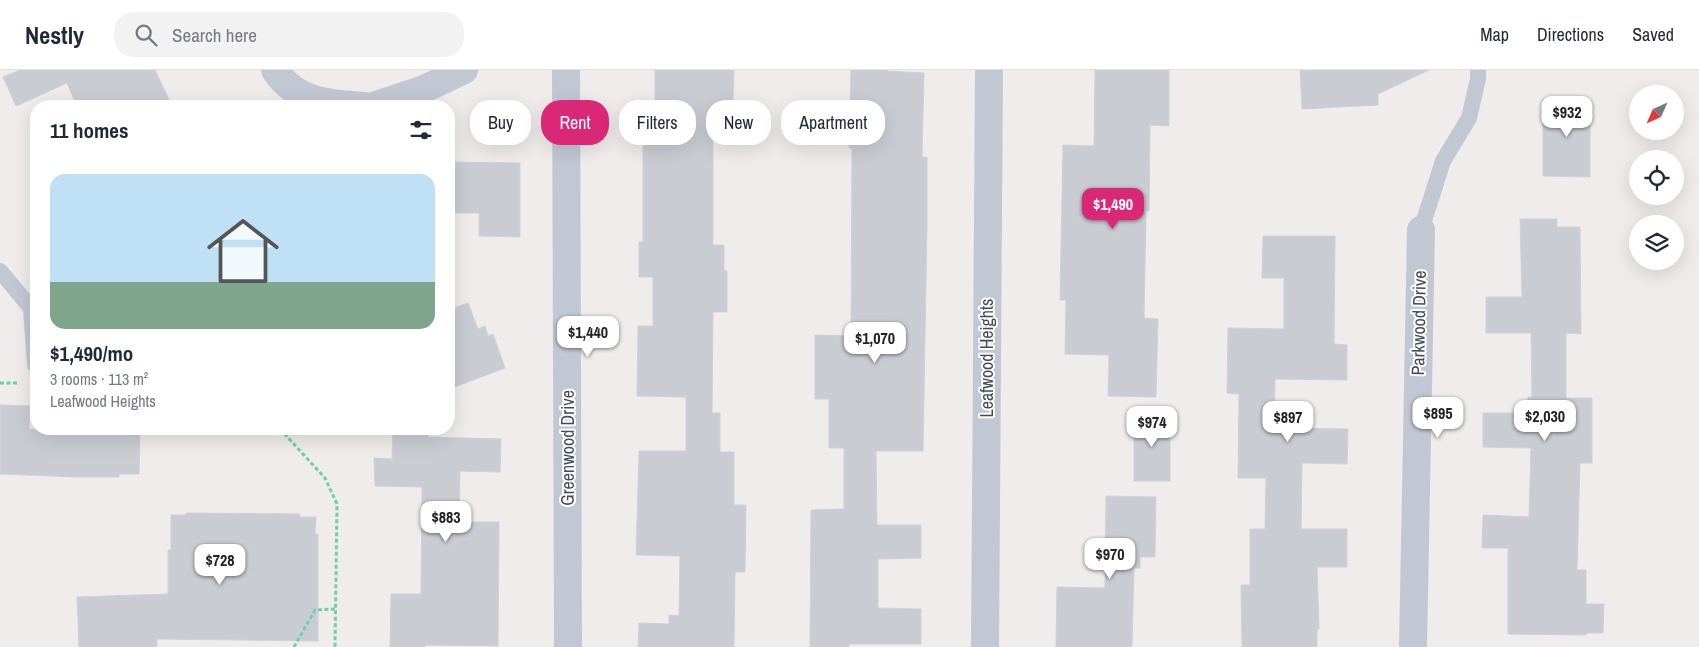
<!DOCTYPE html>
<meta charset="utf-8">
<style>
:root{--surface:#fff;--page:#f2f2f3;--text:#1f2937;--muted:#747a83;--line:#e0e1e3;--accent:#db2777}
body{margin:0;font-family:"Archivo Narrow",sans-serif;background:var(--page);color:var(--text);height:100vh;display:flex;flex-direction:column;font-size:19px;white-space:nowrap}
*{box-sizing:border-box;margin:0}
p{font-size:16px;color:var(--muted)}
.icon{flex:none;width:28px;height:28px;fill:none;stroke:currentColor;stroke-width:2;stroke-linecap:round;stroke-linejoin:round}
.map{position:relative;flex:1;overflow:hidden}
.drawer{position:absolute;left:30px;top:30px;width:425px;height:335px;display:flex;flex-direction:column;background:var(--surface);border-radius:20px;box-shadow:0 5px 20px #0002}
.drawer>*{flex:none}
.hud{position:absolute;left:470px;top:30px;width:475px;height:45px;display:flex;gap:10px}
.needle{width:32px;rotate:225deg}
.tools{position:absolute;left:1629px;top:15px;display:grid;gap:10px}
.tools a{display:grid;place-items:center;width:55px;height:55px;border-radius:50%;background:var(--surface);box-shadow:0 5px 20px #0002;font-size:25px}
.price{position:absolute;translate:-50% -42px;padding:0 11px;border-radius:10px;background:#fff;color:#222;font-size:16px;line-height:32px;filter:drop-shadow(0 1px 2px #0008)}
.price::after{content:'';position:absolute;left:50%;top:30px;width:15px;height:11px;margin-left:-8px;background:inherit;clip-path:polygon(0 0,100% 0,50% 100%)}
.price.current{background:var(--accent);color:#fff}
ul{padding:0;list-style:none}
li{display:grid;align-content:center;gap:10px;height:265px;padding:0 20px}
li span{display:grid;place-items:center;height:155px;border-radius:15px;color:#555}
li>.icon{margin-inline-start:auto}
span .icon{width:90px;height:90px;fill:#fffc;stroke-width:1}
li b{font-size:21px}
h2{display:flex;justify-content:space-between;align-items:center;height:60px;padding:0 20px;font-size:21px}
.chip{padding:0 18px;border-radius:20px;background:var(--surface);box-shadow:0 5px 20px #0002;font-size:18px;line-height:45px}
.chip.current{background:var(--accent);color:#fff}
header{display:flex;align-items:center;gap:30px;box-sizing:border-box;height:70px;padding:0 25px;background:var(--surface);border-bottom:1px solid var(--line)}
header strong{font-size:24px}
nav{display:flex;gap:28px;margin-inline-start:auto;font-size:18px}
.search{width:350px;height:45px;background:var(--page);display:flex;align-items:center;gap:12px;box-sizing:border-box;padding:0 18px;border-radius:20px;color:var(--muted);font-size:19px}
.map>svg:first-child{display:block}
.building{fill:#caccd4;stroke:#cfd0d8}
.lines{fill:none;stroke-linecap:round;stroke-linejoin:round}
.path{stroke:#6dcfb0;stroke-width:3;stroke-dasharray:4 2.5;stroke-linecap:butt}
.service{stroke:#c1c8d4;stroke-width:16}
.minor{stroke:#c1c8d4;stroke-width:28}
.labels{text-anchor:middle;stroke-width:4;stroke-linejoin:round;paint-order:stroke}
.street-label{font-size:18px;fill:#434b5a;stroke:#fff}
</style>
<header>
<strong>Nestly</strong>
<div class="search"><svg class="icon" aria-label="search" viewBox="0 0 24 24"><circle cx="10" cy="10" r="6"/><path d="M15 15l6 6"/></svg>Search here</div>
<nav><a>Map</a><a>Directions</a><a>Saved</a></nav>
</header>
<div class="map">
<svg width="1699" height="577" viewBox="0 0 1699 577">
<rect width="100%" height="100%" fill="#efeceb"/>
<g class="building">
<polygon points="20,0 155,0 172,36 77,36 67,13 16,36 3,7"/>
<polygon points="655,0 734,0 732,70 713,70 713,175 724,175 724,200 727,201 727,242 713,242 712,343 720,343 720,382 734,382 734,435 746,435 745,502 735,502 734,577 638,577 639,553 669,554 669,545 679,546 680,486 636,485 639,381 686,381 686,327 637,326 638,256 653,256 653,207 639,207 639,172 643,172 643,70 639,70 640,33 655,34"/>
<polygon points="851,0 887,0 887,1 924,3 922,87 927,87 927,155 923,381 876,381 877,455 921,455 921,488 878,489 878,538 921,539 921,574 849,574 849,577 810,577 811,440 844,439 844,378 829,378 829,329 815,329 815,265 851,266 852,78 849,78"/>
<polygon points="1095,0 1169,0 1169,56 1150,55 1149,141 1146,141 1144,248 1158,249 1156,327 1108,326 1109,285 1065,284 1066,230 1060,230 1063,75 1094,76"/>
<polygon points="1300,0 1429,0 1378,24 1378,35 1302,39"/>
<polygon points="1543,30 1590,30 1590,107 1543,106"/>
<polygon points="451,92 520,93 520,167 479,166 479,143 451,143"/>
<polygon points="1520,149 1557,149 1557,157 1580,157 1581,264 1566,263 1566,328 1592,328 1592,393 1580,393 1577,500 1586,500 1586,534 1604,534 1603,563 1586,563 1586,565 1508,564 1508,478 1482,478 1483,445 1529,447 1531,378 1483,377 1483,343 1528,343 1528,327 1532,327 1531,263 1486,263 1486,227 1522,227"/>
<polygon points="1263,166 1335,166 1334,274 1347,275 1347,310 1275,309 1274,358 1348,359 1347,394 1302,393 1301,459 1347,459 1347,497 1317,497 1319,559 1317,559 1317,577 1242,577 1241,515 1250,515 1250,459 1265,459 1266,408 1238,408 1239,324 1227,323 1228,258 1284,259 1284,208 1262,208"/>
<polygon points="468,233 478,259 485,256 488,266 493,264 505,298 449,319 449,240"/>
<polygon points="0,335 30,336 29,359 140,359 139,404 119,404 119,407 75,407 0,404"/>
<rect x="1134" y="346" width="36" height="65"/>
<polygon points="393,359 428,359 428,367 501,369 500,402 460,401 459,452 499,452 498,576 425,575 425,577 390,577 391,524 421,524 422,417 375,416 374,388 392,389"/>
<polygon points="1106,426 1156,427 1155,487 1140,487 1140,498 1134,498 1132,577 1056,577 1057,517 1105,518"/>
<polygon points="186,443 300,444 299,447 316,447 315,464 318,464 318,571 157,569 157,576 152,577 79,577 77,527 168,524 168,480 171,480 171,445 186,445"/>
</g>
<g class="lines">
<g class="path">
<polyline points="0,313 18,313"/>
<polyline points="280,359 325,408 337,434 335,577"/>
<polyline points="294,577 315,540 336,539"/>
</g>
<g class="service">
<polyline points="1421,160 1443,91 1469,48 1478,9 1478,0"/>
<polyline points="0,201 31,238 35,295"/>
</g>
<g class="minor">
<path d="M 275,0 C 295,32 330,34 364,36"/>
<polyline points="566,0 568,577"/>
<polyline points="373,36 424,19 464,0"/>
<polyline points="985,577 989,0"/>
<polyline points="1413,577 1421,160"/>
</g>
</g>
<g class="labels">
<g class="street-label">
<text transform="translate(1419 253) rotate(-89)" y="6">Parkwood Drive</text>
<text transform="translate(987 288) rotate(-90)" y="6">Leafwood Heights</text>
<text transform="translate(568 378) rotate(-90)" y="6">Greenwood Drive</text>
</g>
</g>
</svg>
<div class="tools">
<a><svg class="needle" viewBox="-14 -14 28 28"><path d="M0-13l5 13h-10z" fill="#e53935"/><path d="M0 13l5-13h-10z" fill="#747a83"/></svg></a>
<a><svg class="icon" aria-label="locate" viewBox="0 0 24 24"><circle cx="12" cy="12" r="6"/><path d="M12 2v4M12 18v4M2 12h4M18 12h4"/></svg></a>
<a><svg class="icon" aria-label="layers" viewBox="0 0 24 24"><path d="M12 4l9 5-9 5-9-5zM3 14l9 5 9-5"/></svg></a>
</div>
<b class="price" style="left:1567px;top:68px">$932</b>
<b class="price current" style="left:1113px;top:160px">$1,490</b>
<b class="price" style="left:588px;top:288px">$1,440</b>
<b class="price" style="left:875px;top:294px">$1,070</b>
<b class="price" style="left:1438px;top:369px">$895</b>
<b class="price" style="left:1545px;top:372px">$2,030</b>
<b class="price" style="left:1288px;top:373px">$897</b>
<b class="price" style="left:1152px;top:378px">$974</b>
<b class="price" style="left:446px;top:473px">$883</b>
<b class="price" style="left:1110px;top:510px">$970</b>
<b class="price" style="left:220px;top:516px">$728</b>
<div class="hud">
<a class="chip">Buy</a>
<a class="chip current">Rent</a>
<a class="chip">Filters</a>
<a class="chip">New</a>
<a class="chip">Apartment</a>
</div>
<section class="drawer">
<h2>11 homes<svg class="icon" aria-label="filters" viewBox="0 0 24 24"><path d="M4 7h16M4 17h16"/><circle cx="9" cy="7" r="2"/><circle cx="15" cy="17" r="2"/></svg></h2>
<ul>
<li><span style="background:linear-gradient(#bfe0f5 70%,#7fa58c 0)"><svg class="icon" aria-label="home" viewBox="0 0 24 24"><path d="M3 11l9-7 9 7M6 9v11h12V9"/></svg></span><div><b>$1,490/mo</b><p>3 rooms · 113 m²</p><p>Leafwood Heights</p></div></li>
</ul>
</section>
</div>
